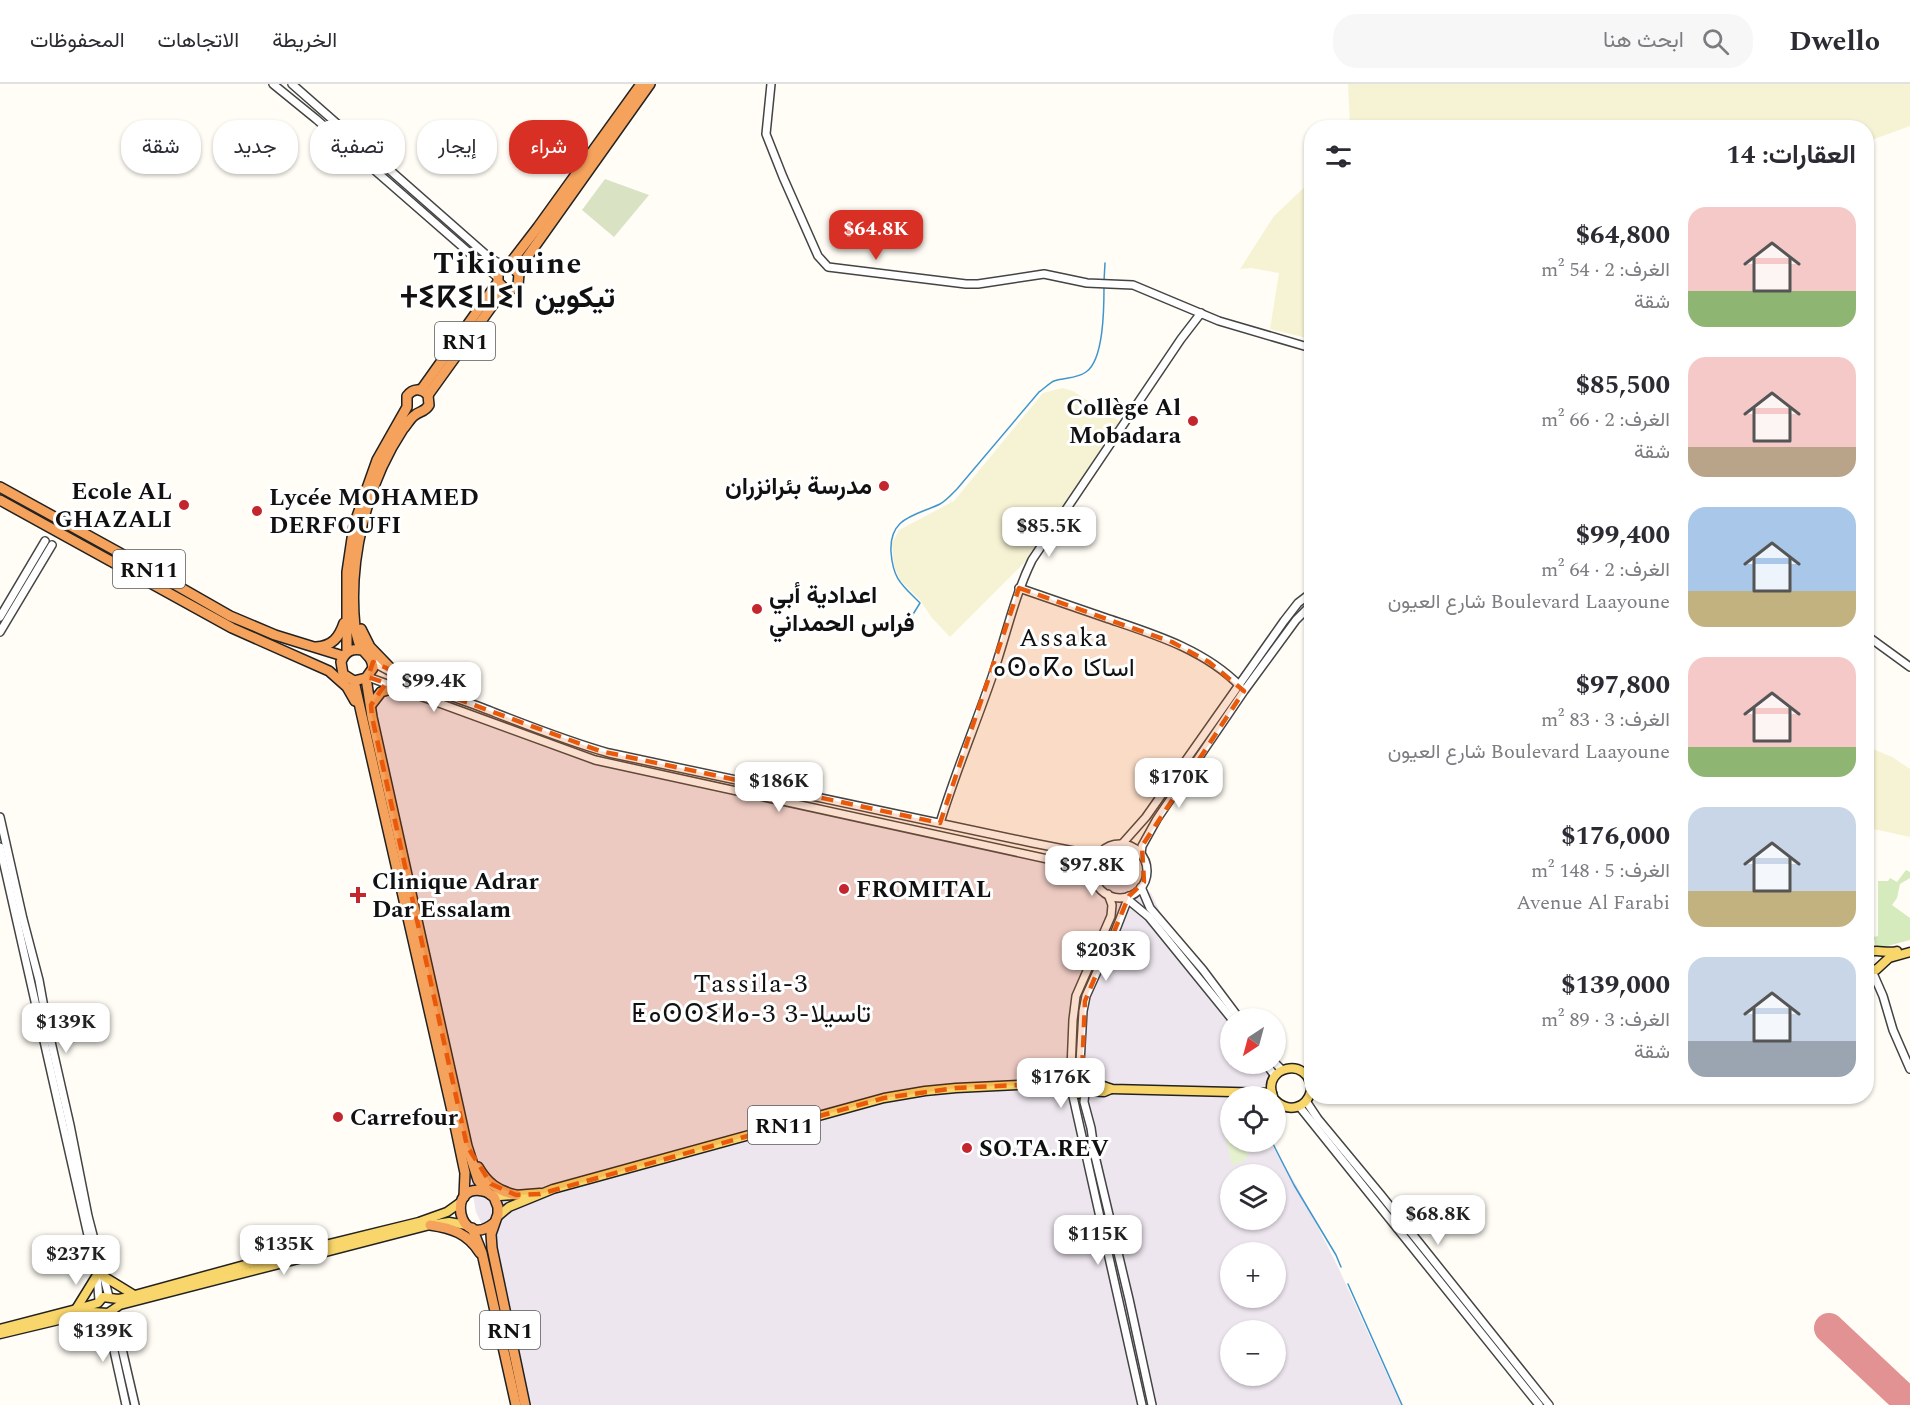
<!DOCTYPE html>
<html lang="ar">
<meta charset="utf-8">
<style>
:root{--surface:#fff;--page:#f7f7f7;--text:#2b2b33;--muted:#7c7c81;--line:#e1e1e2;--accent:#d93025}
body{margin:0;font-family:Spectral,Vazirmatn,"Noto Sans Tifinagh",serif;background:var(--page);color:var(--text);direction:rtl;height:100vh;display:flex;flex-direction:column;font-size:22px;white-space:nowrap}
*{box-sizing:border-box;margin:0}
p{font-size:20px;color:var(--muted)}
.icon{flex:none;width:33px;height:33px;fill:none;stroke:currentColor;stroke-width:2;stroke-linecap:round;stroke-linejoin:round}
.map{position:relative;flex:1;overflow:hidden;direction:ltr}
.sheet{position:absolute;left:1304px;top:36px;width:570px;height:984px;display:flex;flex-direction:column;background:var(--surface);border-radius:24px;box-shadow:0 2px 4px #0004;direction:rtl}
.sheet>*{flex:none}
.guide{position:absolute;left:18px;top:36px;width:570px;height:54px;direction:rtl;display:flex;gap:12px}
.needle{width:39px;rotate:216deg}
.buttons{position:absolute;left:1220px;top:924px;display:grid;gap:12px}
.buttons a{display:grid;place-items:center;width:66px;height:66px;border-radius:50%;background:var(--surface);box-shadow:0 2px 4px #0004;font-size:30px}
.price{position:absolute;translate:-50% -51px;padding:0 14px;border-radius:12px;background:#fff;color:#222;font-size:20px;line-height:39px;filter:drop-shadow(0 2px 3px #0008)}
.price::after{content:'';position:absolute;left:50%;top:36px;width:18px;height:14px;margin-left:-9px;background:inherit;clip-path:polygon(0 0,100% 0,50% 100%)}
.price.on{background:var(--accent);color:#fff}
ul{padding:0;list-style:none}
li{display:flex;align-items:center;gap:18px;height:150px;padding:0 18px}
li span{display:grid;place-items:center;flex:none;width:168px;height:120px;border-radius:18px;color:#555}
li>.icon{margin-inline-start:auto}
span .icon{width:72px;height:72px;fill:#fffc;stroke-width:1}
li b{font-size:26px}
h2{display:flex;justify-content:space-between;align-items:center;height:72px;padding:0 18px;font-size:26px}
.chip{padding:0 21px;border-radius:24px;background:var(--surface);box-shadow:0 2px 4px #0004;font-size:21px;line-height:54px}
.chip.on{background:var(--accent);color:#fff}
header{display:flex;align-items:center;gap:36px;box-sizing:border-box;height:84px;padding:0 30px;background:var(--surface);border-bottom:2px solid var(--line)}
header strong{font-size:28px}
nav{display:flex;gap:33px;margin-inline-start:auto;font-size:21px}
.search{width:420px;height:54px;background:var(--page);display:flex;align-items:center;gap:15px;box-sizing:border-box;padding:0 21px;border-radius:24px;color:var(--muted);font-size:22px}
.map>svg:first-child{display:block}
.industrial{fill:#eee6ef;fill-rule:evenodd}
.farmland{fill:#f6f3d4}
.green{fill:#d5ebbd}
.cemetery{fill:#d9e3c4}
.pitch{fill:#e6f2cf}
.lines{fill:none;stroke-linecap:round;stroke-linejoin:round}
.stream{stroke:#3f96cf;stroke-width:1.5}
.runway{stroke:#e29292;stroke-width:30}
.minor-casing{stroke:#444;stroke-width:10}
.major-casing{stroke:#222;stroke-width:11}
.highway-casing{stroke:#222;stroke-width:12}
.minor{stroke:#fff;stroke-width:7}
.major{stroke:#f9d66b;stroke-width:8}
.highway{stroke:#f5a25d;stroke-width:9}
.marked{fill:#e8590c;fill-opacity:0.2;stroke:#e8590c;stroke-width:4.5;stroke-dasharray:12 8;stroke-linejoin:round}
.poi-dot{fill:#c4262e;stroke:#fff;stroke-width:2}
.labels{text-anchor:middle;stroke-width:6;stroke-linejoin:round;paint-order:stroke}
.shield{fill:#fff;stroke:#585858;stroke-width:1.5}
.shield-label{font-size:22px;font-weight:bold;fill:#111}
.poi-label{font-size:24px;font-weight:bold;fill:#111;stroke:#fff;text-anchor:start}
.neighbourhood-label{font-size:26px;letter-spacing:1.5px;fill:#111;stroke:#fff}
.district-label{font-size:30px;font-weight:bold;letter-spacing:1.5px;fill:#111;stroke:#fff}
</style>
<header>
<strong>Dwello</strong>
<div class="search"><svg class="icon" aria-label="search" viewBox="0 0 24 24"><circle cx="10" cy="10" r="6"/><path d="M15 15l6 6"/></svg>ابحث هنا</div>
<nav><a>الخريطة</a><a>الاتجاهات</a><a>المحفوظات</a></nav>
</header>
<div class="map">
<svg width="1910" height="1321" viewBox="0 0 1910 1321">
<rect width="100%" height="100%" fill="#fffdf5"/>
<path class="industrial" d="M 400,604 L 598,677 L 788,716 L 1119,788 L 1151,809 L 1160,828 L 1228,915 L 1246,934 L 1230,934 L 1230,980 L 1271,980 L 1268,1004 L 1250,1005 L 1247,1012 L 1230,1012 L 1230,1058 L 1270,1058 L 1297,1102 L 1338,1183 L 1401,1321 L 527,1321 L 484,1145 L 476,1128 L 423,840 L 376,629 L 377,618 L 385,611 ZM 1230,1090 L 1275,1090 L 1275,1136 L 1230,1136 ZM 1230,1168 L 1275,1168 L 1275,1214 L 1230,1214 ZM 1230,1246 L 1275,1246 L 1275,1292 L 1230,1292 Z"/>
<g class="farmland">
<polygon points="1348,0 1910,0 1910,42 1866,58 1866,44 1350,43"/>
<polygon points="1311,97 1311,255 1270,245 1279,189 1251,184 1240,185 1274,132"/>
<polygon points="1062,304 1073,307 1121,338 1040,463 950,553 932,534 920,516 900,496 894,482 892,459 899,446 954,417 1043,309"/>
<polygon points="1866,662 1892,673 1910,685 1910,753 1869,744 1867,769"/>
</g>
<polygon class="green" points="1906,786 1910,788 1910,794 1900,800 1897,814 1892,821 1910,834 1910,856 1876,865 1874,853 1878,852 1878,797 1888,797 1890,794 1897,798"/>
<polygon class="cemetery" points="605,95 649,111 614,153 582,126"/>
<polygon class="pitch" points="1228,1022 1230,1022 1230,1058 1252,1058 1250,1059 1251,1066 1243,1078 1232,1081 1223,1043"/>
<g class="lines">
<g class="stream">
<polyline points="1104,197 1105,179"/>
<path d="M 907,540 L 920,519 C 901,500 893,495 891,468 C 889,433 915,432 940,420 C 946,417 952,410 957,405 L 1039,308 C 1044,305 1049,299 1054,297 C 1065,293 1076,295 1086,288 C 1104,276 1104,223 1104,202"/>
<polyline points="1272,1058 1294,1101 1336,1171 1341,1183"/>
<polyline points="1348,1200 1402,1321"/>
</g>
<polyline class="runway" points="1829,1244 1910,1320"/>
<defs>
<g id="minor">
<polyline points="273,0 316,35 497,193"/>
<polyline points="292,0 491,175 505,182"/>
<polyline points="771,0 766,50 783,93 818,172 828,183 966,200 978,200 1044,190 1087,199 1133,201 1219,237 1311,264"/>
<path d="M 1019,504 C 1048,514 1077,524 1106,534 C 1153,550 1204,565 1240,602"/>
<polyline points="0,533 45,457"/>
<polyline points="0,548 52,461"/>
<polyline points="1866,551 1910,583"/>
<path d="M 373,578 C 407,599 446,610 483,624 C 524,640 566,657 609,669 L 1033,759 L 1084,769 L 1101,769"/>
<polyline points="368,593 595,676 1075,781 1094,789"/>
<polyline points="0,733 23,835 39,896 47,940 70,1041 88,1132 109,1213"/>
<path d="M 940,739 C 955,689 976,640 993,590 C 1006,552 1014,513 1032,476 L 1181,255 L 1201,229"/>
<polyline points="1122,760 1146,733 1284,537 1298,519 1311,509"/>
<circle cx="1120" cy="787" r="27"/>
<polyline points="0,763 97,1191 99,1216"/>
<polyline points="1141,770 1142,762 1157,735 1244,607 1296,536 1311,521"/>
<polyline points="1141,803 1150,824 1203,886 1239,934"/>
<polyline points="1126,814 1149,833 1231,934"/>
<polyline points="1872,887 1883,912 1893,946 1910,985"/>
<polyline points="1275,979 1282,986"/>
<polyline points="1266,980 1275,992"/>
<polyline points="1082,988 1080,979 1083,927 1086,912 1115,848 1129,812"/>
<polyline points="1069,992 1071,985 1073,936 1076,912 1111,832 1112,821 1108,810"/>
<polyline points="1072,1008 1142,1321"/>
<polyline points="1085,1008 1084,1018 1091,1044 1095,1072 1129,1215 1152,1321"/>
<polyline points="1306,1017 1318,1035 1381,1111 1549,1321"/>
<polyline points="1299,1022 1539,1321"/>
<polyline points="113,1226 135,1321"/>
<polyline points="103,1229 107,1235 126,1321"/>
</g>
<g id="major">
<path d="M 1866,869 C 1875,864 1887,870 1897,867"/>
<polyline points="1866,884 1876,886 1889,874 1910,868"/>
<circle cx="1078" cy="999" r="11"/>
<polyline points="1089,997 1112,1005 1272,1009"/>
<polyline points="1032,1002 1041,1005 1070,1006"/>
<polyline points="1086,1007 1104,1008 1111,1005"/>
<path d="M 1273,1012 C 1261,983 1309,971 1311,1005"/>
<path d="M 1275,1016 C 1288,1029 1306,1025 1311,1007"/>
<polyline points="491,1111 500,1112 540,1109"/>
<polyline points="497,1133 509,1123 553,1105 884,1014 925,1007 956,1004 1060,999 1067,995"/>
<polyline points="103,1192 134,1211"/>
<polyline points="76,1225 97,1191"/>
<polyline points="0,1245 84,1223 98,1219 103,1213 118,1215 124,1214 252,1179 419,1138 447,1128 461,1118"/>
<polyline points="0,1250 92,1228 108,1229 120,1221 430,1141 449,1138 466,1141"/>
</g>
<g id="highway">
<polyline points="508,182 538,143 641,0"/>
<polyline points="518,186 650,0"/>
<polyline points="421,306 498,198"/>
<polyline points="428,311 497,215 505,205 512,205 518,201 519,190 511,182 505,182 498,189 498,198 505,205"/>
<polyline points="0,403 118,468 230,532 275,551 343,572"/>
<polyline points="0,416 232,544 329,587 347,603 355,617"/>
<polyline points="361,545 370,563 398,592"/>
<path d="M 316,563 C 332,562 339,554 344,539"/>
<path d="M 347,568 L 347,488 L 354,441 L 377,376 L 407,323 L 407,312 C 413,304 421,304 428,311 L 429,321 C 425,328 420,327 415,331 C 410,334 407,341 403,345 C 366,401 348,476 355,543 C 356,549 358,560 362,565 C 367,572 372,573 373,584 L 366,594 L 354,597 L 343,590 L 341,578 C 345,568 351,564 362,566"/>
<polyline points="366,594 372,633 467,1062 478,1096 487,1108 494,1113 498,1123 498,1130 491,1150 492,1164 525,1321"/>
<polyline points="354,597 452,1027 465,1089 464,1113"/>
<polyline points="371,621 381,608 398,603"/>
<path d="M 478,1083 C 487,1099 498,1107 516,1111"/>
<path d="M 487,1108 C 444,1094 458,1169 494,1139"/>
<path d="M 430,1141 C 451,1144 468,1149 480,1169"/>
<polyline points="472,1144 482,1169 516,1321"/>
</g>
</defs>
<use href="#minor" class="minor-casing"/>
<use href="#major" class="major-casing"/>
<use href="#highway" class="highway-casing"/>
<use href="#minor" class="minor"/>
<use href="#major" class="major"/>
<use href="#highway" class="highway"/>
</g>
<path class="marked" d="M 1019,504 L 1172,558 L 1209,578 L 1244,607 L 1142,762 L 1144,798 L 1129,812 L 1085,917 L 1082,988 L 1073,984 L 1060,999 L 956,1004 L 884,1014 L 540,1110 L 516,1111 L 491,1100 L 467,1062 L 372,633 L 371,621 L 386,599 L 368,593 L 373,578 L 441,609 L 600,667 L 940,739 Z"/>
<g class="poi-dot">
<circle cx="1193" cy="337" r="6"/>
<circle cx="884" cy="402" r="6"/>
<circle cx="184" cy="421" r="6"/>
<circle cx="257" cy="427" r="6"/>
<circle cx="757" cy="525" r="6"/>
<circle cx="844" cy="805" r="6"/>
<path d="M355 802h6v6h6v6h-6v6h-6v-6h-6v-6h6z"/>
<circle cx="338" cy="1033" r="6"/>
<circle cx="967" cy="1064" r="6"/>
</g>
<g class="labels">
<g class="shield">
<rect x="435" y="238" width="60" height="38" rx="4.5"/>
<rect x="113" y="466" width="72" height="38" rx="4.5"/>
<rect x="748" y="1022" width="72" height="38" rx="4.5"/>
<rect x="480" y="1227" width="60" height="38" rx="4.5"/>
</g>
<g class="shield-label">
<text x="465" y="265">RN1</text>
<text x="149" y="493">RN11</text>
<text x="784" y="1049">RN11</text>
<text x="510" y="1254">RN1</text>
</g>
<g class="poi-label">
<text x="1181" y="331" text-anchor="end">Collège Al<tspan x="1181" dy="28">Mobadara</tspan></text>
<text x="872" y="410" text-anchor="end">مدرسة بئرانزران</text>
<text x="172" y="415" text-anchor="end">Ecole AL<tspan x="172" dy="28">GHAZALI</tspan></text>
<text x="269" y="421">Lycée MOHAMED<tspan x="269" dy="28">DERFOUFI</tspan></text>
<text x="769" y="519">اعدادية أبي<tspan x="769" dy="28">فراس الحمداني</tspan></text>
<text x="372" y="805">Clinique Adrar<tspan x="372" dy="28">Dar Essalam</tspan></text>
<text x="856" y="813">FROMITAL</text>
<text x="350" y="1041">Carrefour</text>
<text x="979" y="1072">SO.TA.REV</text>
</g>
<g class="neighbourhood-label">
<text x="1064" y="562">Assaka<tspan x="1064" dy="30">ⴰⵙⴰⴽⴰ اساكا</tspan></text>
<text x="751" y="908">Tassila-3<tspan x="751" dy="30">ⵟⴰⵙⵙⵉⵍⴰ-3 3-تاسيلا</tspan></text>
</g>
<g class="district-label">
<text x="508" y="189">Tikiouine<tspan x="508" dy="34">ⵜⵉⴽⵉⵡⵉⵏ تيكوين</tspan></text>
</g>
</g>
</svg>
<div class="buttons">
<a><svg class="needle" viewBox="-14 -14 28 28"><path d="M0-13l5 13h-10z" fill="#e53935"/><path d="M0 13l5-13h-10z" fill="#7c7c81"/></svg></a>
<a><svg class="icon" aria-label="locate" viewBox="0 0 24 24"><circle cx="12" cy="12" r="6"/><path d="M12 2v4M12 18v4M2 12h4M18 12h4"/></svg></a>
<a><svg class="icon" aria-label="layers" viewBox="0 0 24 24"><path d="M12 4l9 5-9 5-9-5zM3 14l9 5 9-5"/></svg></a>
<a>+</a>
<a>−</a>
</div>
<b class="price on" style="left:876px;top:177px">$64.8K</b>
<b class="price" style="left:1049px;top:474px">$85.5K</b>
<b class="price" style="left:434px;top:629px">$99.4K</b>
<b class="price" style="left:1179px;top:725px">$170K</b>
<b class="price" style="left:779px;top:729px">$186K</b>
<b class="price" style="left:1092px;top:813px">$97.8K</b>
<b class="price" style="left:1106px;top:898px">$203K</b>
<b class="price" style="left:66px;top:970px">$139K</b>
<b class="price" style="left:1061px;top:1025px">$176K</b>
<b class="price" style="left:1438px;top:1162px">$68.8K</b>
<b class="price" style="left:1098px;top:1182px">$115K</b>
<b class="price" style="left:284px;top:1192px">$135K</b>
<b class="price" style="left:76px;top:1202px">$237K</b>
<b class="price" style="left:103px;top:1279px">$139K</b>
<div class="guide">
<a class="chip on">شراء</a>
<a class="chip">إيجار</a>
<a class="chip">تصفية</a>
<a class="chip">جديد</a>
<a class="chip">شقة</a>
</div>
<section class="sheet">
<h2>العقارات: 14<svg class="icon" aria-label="filters" viewBox="0 0 24 24"><path d="M4 7h16M4 17h16"/><circle cx="9" cy="7" r="2"/><circle cx="15" cy="17" r="2"/></svg></h2>
<ul>
<li><span style="background:linear-gradient(#f6c9c9 70%,#8fb573 0)"><svg class="icon" aria-label="home" viewBox="0 0 24 24"><path d="M3 11l9-7 9 7M6 9v11h12V9"/></svg></span><div><b>$64,800</b><p>الغرف: 2 · 54 m²</p><p>شقة</p></div></li>
<li><span style="background:linear-gradient(#f6c9c9 75%,#b9a48a 0)"><svg class="icon" aria-label="home" viewBox="0 0 24 24"><path d="M3 11l9-7 9 7M6 9v11h12V9"/></svg></span><div><b>$85,500</b><p>الغرف: 2 · 66 m²</p><p>شقة</p></div></li>
<li><span style="background:linear-gradient(#a9c7e8 70%,#c2b280 0)"><svg class="icon" aria-label="home" viewBox="0 0 24 24"><path d="M3 11l9-7 9 7M6 9v11h12V9"/></svg></span><div><b>$99,400</b><p>الغرف: 2 · 64 m²</p><p>Boulevard Laayoune شارع العيون</p></div></li>
<li><span style="background:linear-gradient(#f6c9c9 75%,#8fb573 0)"><svg class="icon" aria-label="home" viewBox="0 0 24 24"><path d="M3 11l9-7 9 7M6 9v11h12V9"/></svg></span><div><b>$97,800</b><p>الغرف: 3 · 83 m²</p><p>Boulevard Laayoune شارع العيون</p></div></li>
<li><span style="background:linear-gradient(#c9d6e8 70%,#c2b280 0)"><svg class="icon" aria-label="home" viewBox="0 0 24 24"><path d="M3 11l9-7 9 7M6 9v11h12V9"/></svg></span><div><b>$176,000</b><p>الغرف: 5 · 148 m²</p><p>Avenue Al Farabi</p></div></li>
<li><span style="background:linear-gradient(#c9d6e8 70%,#9aa5b1 0)"><svg class="icon" aria-label="home" viewBox="0 0 24 24"><path d="M3 11l9-7 9 7M6 9v11h12V9"/></svg></span><div><b>$139,000</b><p>الغرف: 3 · 89 m²</p><p>شقة</p></div></li>
</ul>
</section>
</div>
